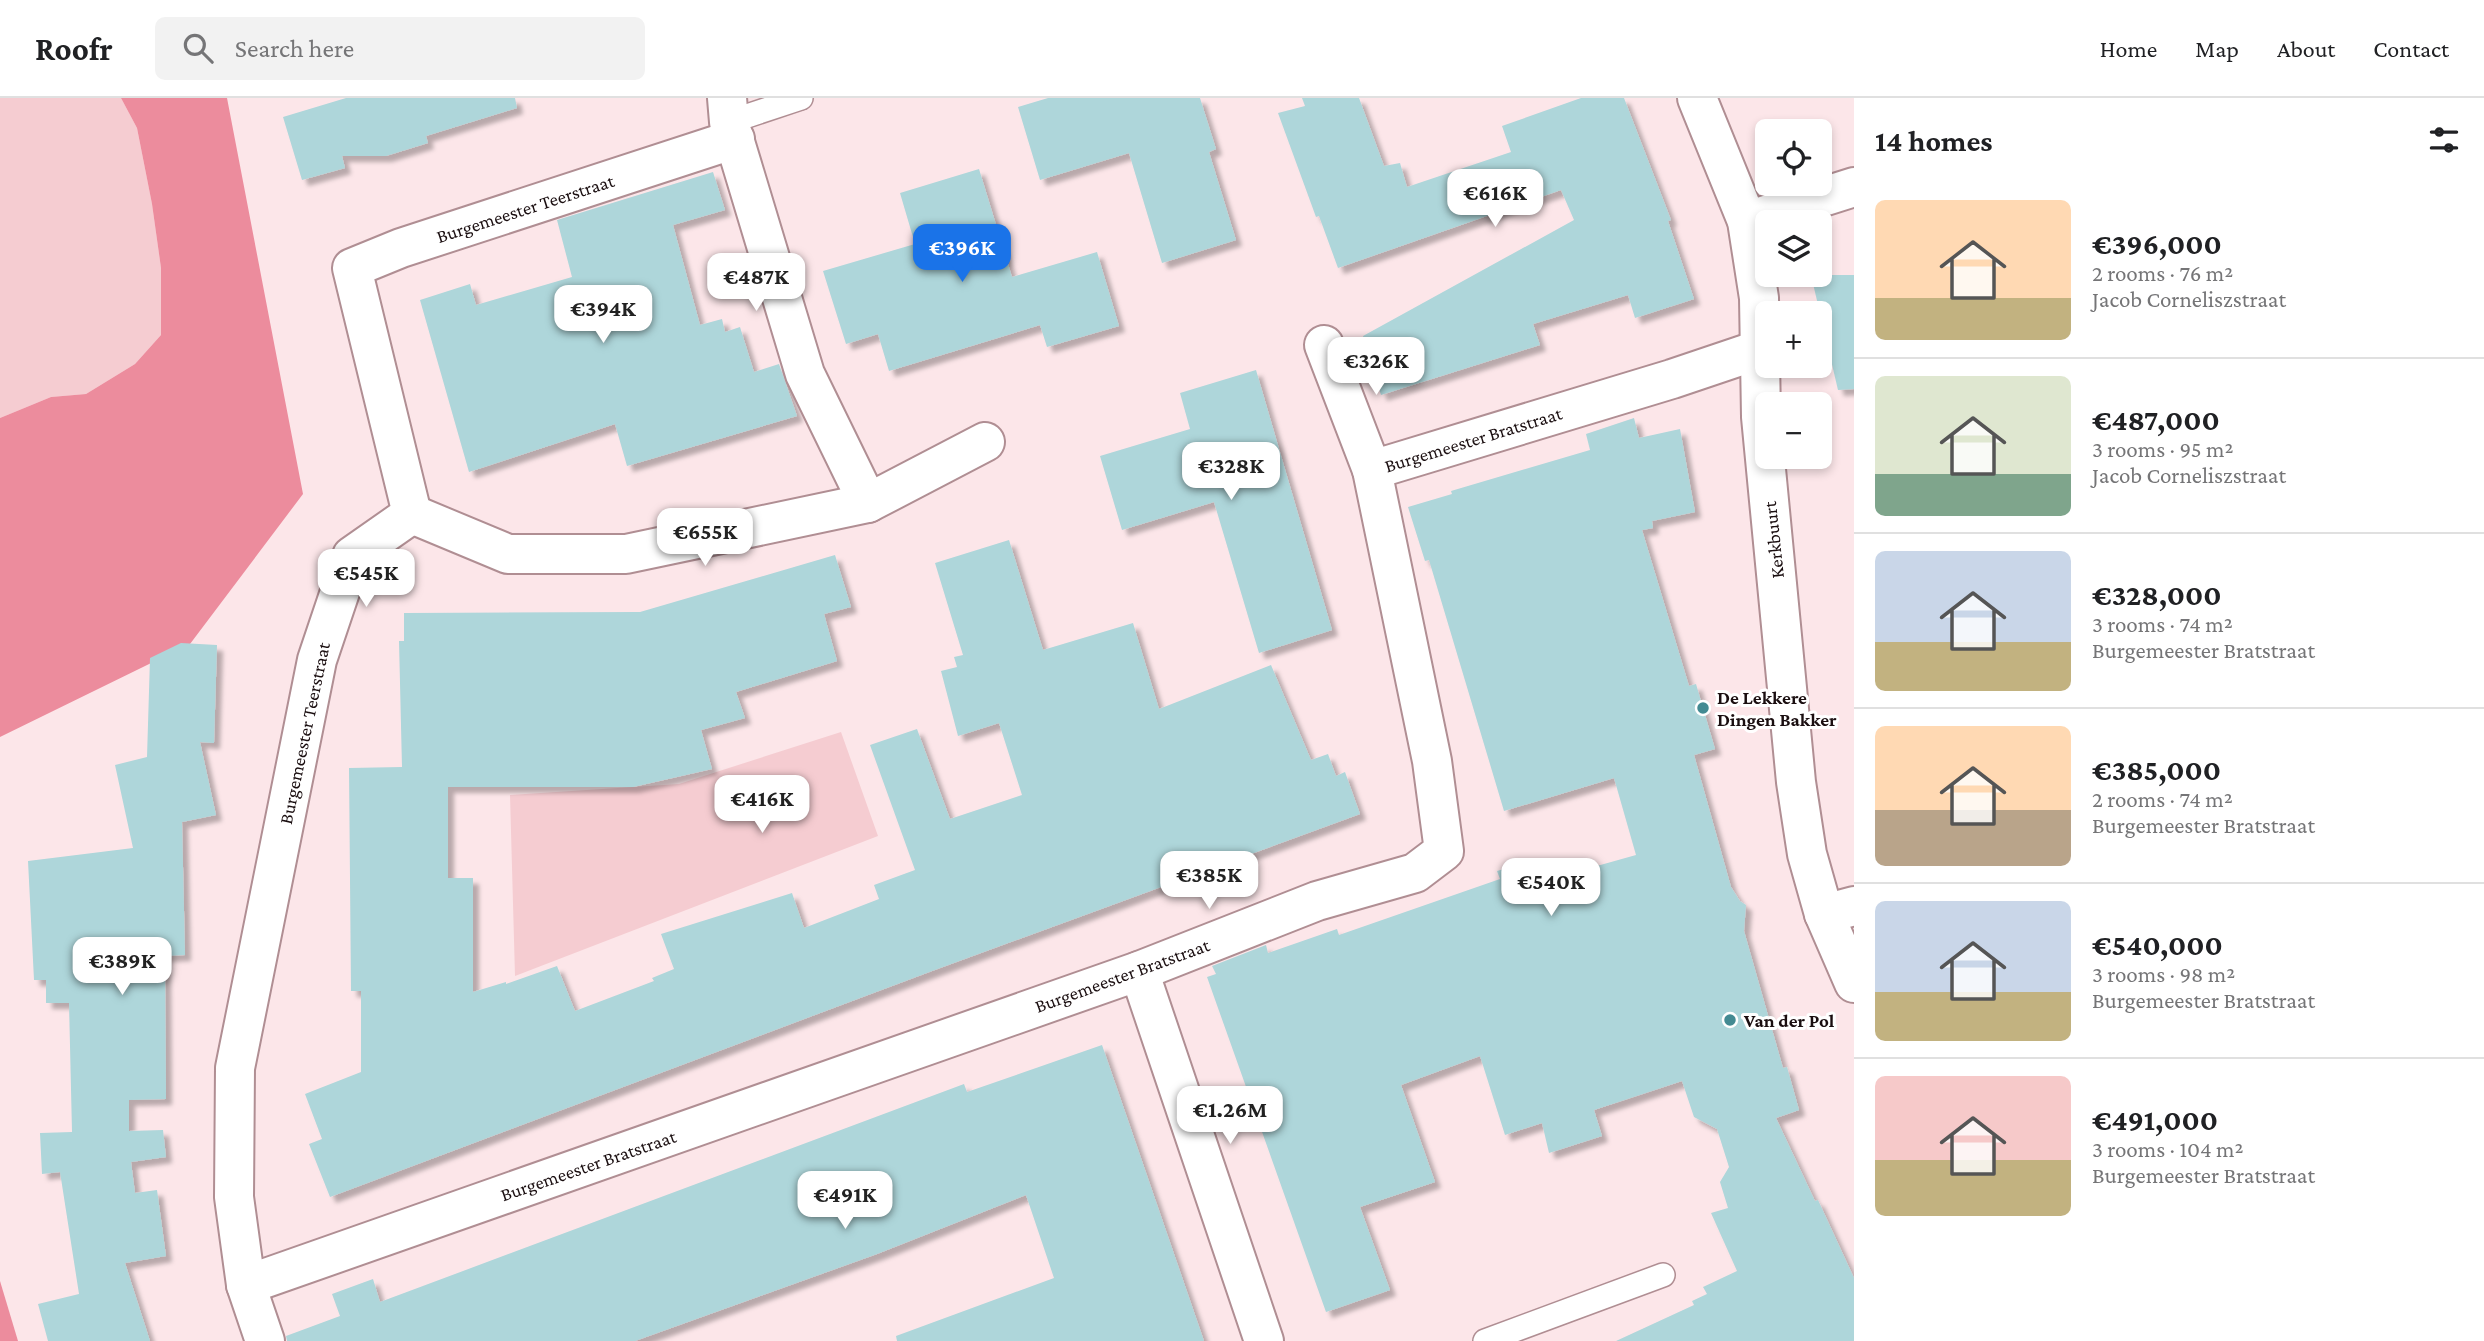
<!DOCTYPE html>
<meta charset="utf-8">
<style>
:root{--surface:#fff;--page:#f2f2f2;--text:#202124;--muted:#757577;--line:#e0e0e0;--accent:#1a73e8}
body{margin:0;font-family:"Crimson Pro",serif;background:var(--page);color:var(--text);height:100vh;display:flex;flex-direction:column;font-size:26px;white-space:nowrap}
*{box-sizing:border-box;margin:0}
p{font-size:23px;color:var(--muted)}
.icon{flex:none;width:38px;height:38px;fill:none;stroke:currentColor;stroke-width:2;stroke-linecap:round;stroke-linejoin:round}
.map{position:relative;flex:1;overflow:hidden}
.details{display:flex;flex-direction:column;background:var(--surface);width:630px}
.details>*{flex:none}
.buttons{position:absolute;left:1755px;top:21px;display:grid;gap:14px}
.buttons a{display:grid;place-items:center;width:77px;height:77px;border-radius:10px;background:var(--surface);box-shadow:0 4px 10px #0003;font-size:35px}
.price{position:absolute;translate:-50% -60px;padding:0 16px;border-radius:14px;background:#fff;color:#222;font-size:23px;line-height:46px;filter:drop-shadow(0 2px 4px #0008)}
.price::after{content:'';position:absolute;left:50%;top:42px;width:21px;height:16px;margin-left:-10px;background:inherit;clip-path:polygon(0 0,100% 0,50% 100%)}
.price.on{background:var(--accent);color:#fff}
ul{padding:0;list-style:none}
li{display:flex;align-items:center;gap:21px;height:175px;padding:0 21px}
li+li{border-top:2px solid var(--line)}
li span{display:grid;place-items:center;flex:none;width:196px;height:140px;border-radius:10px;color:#555}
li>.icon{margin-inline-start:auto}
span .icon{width:84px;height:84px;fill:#fffc;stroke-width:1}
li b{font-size:30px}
h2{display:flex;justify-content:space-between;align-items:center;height:84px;padding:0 21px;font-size:30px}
header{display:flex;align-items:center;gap:42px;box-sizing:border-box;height:98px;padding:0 35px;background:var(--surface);border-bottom:2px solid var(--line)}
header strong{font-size:33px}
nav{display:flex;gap:38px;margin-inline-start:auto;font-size:24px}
.search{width:490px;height:63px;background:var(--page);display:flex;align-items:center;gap:18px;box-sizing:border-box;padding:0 24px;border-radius:10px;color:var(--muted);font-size:26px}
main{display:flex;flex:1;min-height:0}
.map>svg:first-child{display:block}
.green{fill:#f5ccd1}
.water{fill:#ec8c9d}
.building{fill:#aed6da;filter:url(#shadow)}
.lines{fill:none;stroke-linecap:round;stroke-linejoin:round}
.service-casing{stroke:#b08e93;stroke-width:26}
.minor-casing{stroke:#b08e93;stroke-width:42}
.tertiary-casing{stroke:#b08e93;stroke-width:42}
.service{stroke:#fff;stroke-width:23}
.minor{stroke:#fff;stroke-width:38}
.tertiary{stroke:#fff;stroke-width:38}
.poi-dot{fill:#438a92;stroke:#fff;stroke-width:2.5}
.labels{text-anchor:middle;stroke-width:6;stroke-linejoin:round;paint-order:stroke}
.street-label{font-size:19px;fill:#1a0e10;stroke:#fff}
.poi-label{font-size:19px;font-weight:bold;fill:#1a0e10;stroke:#fff;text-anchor:start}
</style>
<header>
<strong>Roofr</strong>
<div class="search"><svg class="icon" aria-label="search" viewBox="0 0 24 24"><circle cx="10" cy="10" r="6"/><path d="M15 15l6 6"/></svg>Search here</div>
<nav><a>Home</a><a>Map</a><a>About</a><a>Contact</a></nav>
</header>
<main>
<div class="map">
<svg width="1854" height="1243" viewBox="0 0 1854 1243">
<defs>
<filter id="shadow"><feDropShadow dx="6" dy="6" stdDeviation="2" flood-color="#0004"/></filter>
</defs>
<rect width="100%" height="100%" fill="#fce6e9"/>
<g class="green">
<polygon points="0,0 121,0 137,30 152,106 161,170 161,237 135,266 86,296 51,299 0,320"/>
<polygon points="841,634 878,738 515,878 510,697 679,686"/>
</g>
<g class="water">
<polygon points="121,0 227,0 303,396 190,546 0,639 0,320 51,299 86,296 135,266 161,237 161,170 152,106 137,30"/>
<polygon points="0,1183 18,1243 0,1243"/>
</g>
<g class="building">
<polygon points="346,0 515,0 517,10 426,38 428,45 386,58 342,58 345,70 302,82 283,19"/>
<polygon points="1048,0 1200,0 1216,51 1209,54 1236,142 1162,165 1129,55 1040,82 1018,9"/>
<polygon points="1302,0 1359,0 1384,68 1400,65 1407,89 1511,54 1502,28 1581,0 1624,0 1671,122 1668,123 1694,201 1635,220 1628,197 1533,226 1540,247 1381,297 1363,238 1574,122 1561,92 1338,170 1319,118 1316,119 1278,15 1305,8"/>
<polygon points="979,71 1012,179 1097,154 1119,228 1047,249 1040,227 889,273 878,236 846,246 823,173 915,146 900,95"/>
<polygon points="713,74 725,112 673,127 700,227 722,221 725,234 740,229 754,274 779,266 797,318 627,368 615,326 469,374 420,202 470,186 476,207 572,179 557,122"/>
<polygon points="1811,177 1854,177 1854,291 1838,292"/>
<polygon points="1256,272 1332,532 1259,555 1214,404 1122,432 1100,358 1190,331 1180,295"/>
<polygon points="1634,320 1639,340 1680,331 1695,414 1652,423 1653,430 1642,432 1689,588 1696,586 1715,651 1694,657 1731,789 1740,803 1746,807 1744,833 1783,970 1787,969 1799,1012 1776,1020 1815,1103 1818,1102 1854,1180 1854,1243 1616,1243 1694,1207 1692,1203 1707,1196 1703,1189 1737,1173 1711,1115 1728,1110 1720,1084 1729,1069 1717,1031 1694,1019 1682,983 1594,1012 1602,1038 1549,1055 1542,1025 1505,1037 1480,958 1401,987 1435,1084 1360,1109 1390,1192 1326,1214 1207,879 1216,876 1212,868 1266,847 1268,855 1337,831 1339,837 1500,781 1497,773 1541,760 1547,782 1636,757 1614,680 1504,713 1429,462 1425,463 1408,409 1452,396 1451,393 1590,352 1586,336"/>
<polygon points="1009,442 1043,552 1133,525 1159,611 1271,567 1311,662 1328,656 1336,678 1345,674 1360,716 932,873 330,1099 309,1046 322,1041 305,996 361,974 361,893 351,893 349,670 402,669 399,543 404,543 404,515 640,514 835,457 851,509 824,516 837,563 736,594 745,620 701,632 712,671 633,689 448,689 448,780 473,780 473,894 506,884 506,886 557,868 575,913 654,883 652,880 674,871 661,836 792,795 804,830 879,801 874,787 915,772 870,647 917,631 950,721 1022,697 999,625 958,638 941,573 957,569 954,559 963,557 935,465"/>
<polygon points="181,545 217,547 214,645 200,644 216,717 182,724 185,857 165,858 166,1001 129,1002 129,1033 163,1032 166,1059 131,1064 135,1095 157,1092 166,1158 125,1165 150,1243 48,1243 38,1206 79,1196 60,1074 42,1076 40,1035 72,1034 69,905 46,905 46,882 34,882 28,763 133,750 115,667 147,659 150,560"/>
<polygon points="1102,947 1204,1243 897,1243 896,1238 1054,1180 1026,1097 877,1156 635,1243 287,1243 286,1238 340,1218 332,1196 373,1181 380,1204 964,986 967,994"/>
</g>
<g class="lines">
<defs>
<g id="service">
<polyline points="729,24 801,0"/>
<polyline points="1485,1243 1663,1177"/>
</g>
<g id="minor">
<polyline points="727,0 729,24 805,276 868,405"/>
<polyline points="1747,123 1854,89"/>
<polyline points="1324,247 1372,372"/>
<polyline points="412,416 508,456 626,456 868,405 985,344"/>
<polyline points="1824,816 1854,808"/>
<polyline points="1139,873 1264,1243"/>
<polyline points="246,1187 1139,873 1317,803 1415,775 1444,753 1432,663 1372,372 1672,281 1758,252"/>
<polyline points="265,1243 246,1187 234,1099 235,970 317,562 352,458 412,416 352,170 401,150 735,41"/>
</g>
<polyline id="tertiary" points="1697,0 1747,123 1759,200 1761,319 1796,684 1807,756 1824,816 1854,885"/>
</defs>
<use href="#service" class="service-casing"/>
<use href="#minor" class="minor-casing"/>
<use href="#tertiary" class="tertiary-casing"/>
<use href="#service" class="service"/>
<use href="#minor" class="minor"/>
<use href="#tertiary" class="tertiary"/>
</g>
<g class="poi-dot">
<circle cx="1703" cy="610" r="7"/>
<circle cx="1730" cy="922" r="7"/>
</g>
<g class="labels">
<g class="street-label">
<text transform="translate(525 110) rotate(-18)" y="7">Burgemeester Teerstraat</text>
<text transform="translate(1473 341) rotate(-17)" y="7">Burgemeester Bratstraat</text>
<text transform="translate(1773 442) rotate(-96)" y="7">Kerkbuurt</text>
<text transform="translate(304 635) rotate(-78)" y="7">Burgemeester Teerstraat</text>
<text transform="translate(1122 877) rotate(-20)" y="7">Burgemeester Bratstraat</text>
<text transform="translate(588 1067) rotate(-19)" y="7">Burgemeester Bratstraat</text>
</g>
<g class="poi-label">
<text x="1717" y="606">De Lekkere<tspan x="1717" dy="22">Dingen Bakker</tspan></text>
<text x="1744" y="929">Van der Pol</text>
</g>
</g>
</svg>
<div class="buttons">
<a><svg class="icon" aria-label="locate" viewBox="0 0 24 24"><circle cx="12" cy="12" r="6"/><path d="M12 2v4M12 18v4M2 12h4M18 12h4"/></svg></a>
<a><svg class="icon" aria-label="layers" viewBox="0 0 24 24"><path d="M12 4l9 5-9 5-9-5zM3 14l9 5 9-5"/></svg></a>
<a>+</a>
<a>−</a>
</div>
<b class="price" style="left:1495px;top:131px">€616K</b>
<b class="price on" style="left:962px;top:186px">€396K</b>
<b class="price" style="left:756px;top:215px">€487K</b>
<b class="price" style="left:603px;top:247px">€394K</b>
<b class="price" style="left:1376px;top:299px">€326K</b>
<b class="price" style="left:1231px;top:404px">€328K</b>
<b class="price" style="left:705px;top:470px">€655K</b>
<b class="price" style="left:366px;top:511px">€545K</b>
<b class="price" style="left:762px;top:737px">€416K</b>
<b class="price" style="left:1209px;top:813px">€385K</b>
<b class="price" style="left:1551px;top:820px">€540K</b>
<b class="price" style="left:122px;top:899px">€389K</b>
<b class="price" style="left:1230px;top:1048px">€1.26M</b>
<b class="price" style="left:845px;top:1133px">€491K</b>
</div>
<section class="details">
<h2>14 homes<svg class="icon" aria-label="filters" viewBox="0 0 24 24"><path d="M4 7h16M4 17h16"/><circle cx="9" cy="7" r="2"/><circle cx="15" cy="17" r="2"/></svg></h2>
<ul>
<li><span style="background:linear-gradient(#ffd9b3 70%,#c2b280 0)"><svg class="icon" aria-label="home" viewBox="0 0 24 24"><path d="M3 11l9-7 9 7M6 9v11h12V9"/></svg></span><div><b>€396,000</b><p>2 rooms · 76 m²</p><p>Jacob Corneliszstraat</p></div></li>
<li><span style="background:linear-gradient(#dfe7d0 70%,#7fa58c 0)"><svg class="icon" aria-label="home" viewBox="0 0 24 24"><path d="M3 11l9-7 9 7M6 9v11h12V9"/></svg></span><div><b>€487,000</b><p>3 rooms · 95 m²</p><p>Jacob Corneliszstraat</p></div></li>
<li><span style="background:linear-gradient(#c9d6e8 65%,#c2b280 0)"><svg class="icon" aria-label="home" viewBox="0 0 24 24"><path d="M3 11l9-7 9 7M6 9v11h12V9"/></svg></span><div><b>€328,000</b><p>3 rooms · 74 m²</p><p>Burgemeester Bratstraat</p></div></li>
<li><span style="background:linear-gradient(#ffd9b3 60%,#b9a48a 0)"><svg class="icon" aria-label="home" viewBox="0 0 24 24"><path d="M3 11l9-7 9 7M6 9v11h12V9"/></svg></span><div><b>€385,000</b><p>2 rooms · 74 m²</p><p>Burgemeester Bratstraat</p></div></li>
<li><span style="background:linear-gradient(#c9d6e8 65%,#c2b280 0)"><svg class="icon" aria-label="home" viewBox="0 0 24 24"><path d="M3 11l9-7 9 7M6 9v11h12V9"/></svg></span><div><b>€540,000</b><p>3 rooms · 98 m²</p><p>Burgemeester Bratstraat</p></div></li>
<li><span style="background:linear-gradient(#f6c9c9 60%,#c2b280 0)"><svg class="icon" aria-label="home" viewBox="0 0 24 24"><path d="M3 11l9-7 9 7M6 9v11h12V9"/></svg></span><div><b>€491,000</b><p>3 rooms · 104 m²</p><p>Burgemeester Bratstraat</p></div></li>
</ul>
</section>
</main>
